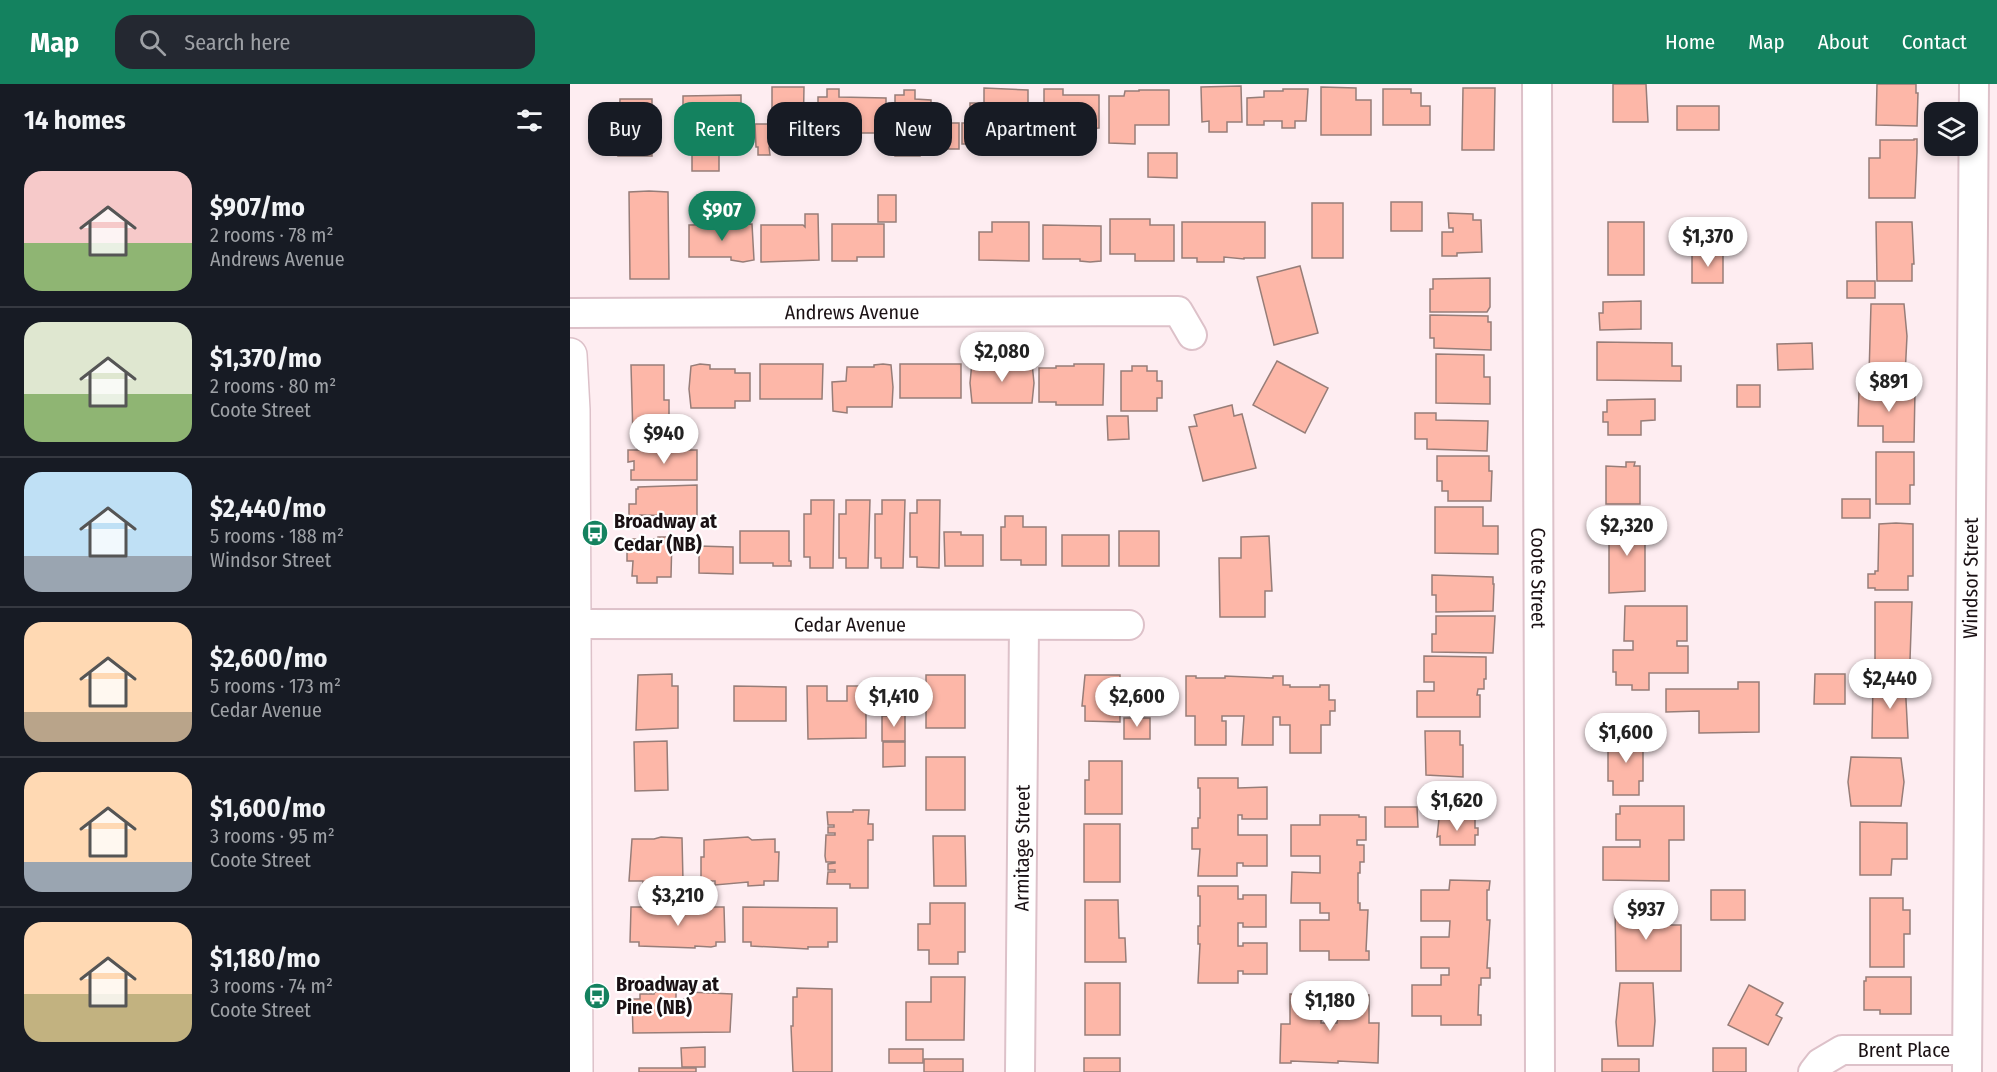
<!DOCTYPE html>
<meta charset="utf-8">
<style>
:root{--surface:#171b24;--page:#242831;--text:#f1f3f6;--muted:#9ea1a6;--line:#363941;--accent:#14825f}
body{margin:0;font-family:"Fira Sans Condensed",sans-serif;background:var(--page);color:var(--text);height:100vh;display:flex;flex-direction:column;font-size:22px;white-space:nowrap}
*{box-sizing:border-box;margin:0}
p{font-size:20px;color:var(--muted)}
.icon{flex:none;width:33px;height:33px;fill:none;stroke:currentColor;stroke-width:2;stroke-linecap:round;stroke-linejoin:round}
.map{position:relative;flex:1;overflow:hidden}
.side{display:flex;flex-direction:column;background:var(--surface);width:570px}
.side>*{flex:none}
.hud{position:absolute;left:18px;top:18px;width:570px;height:54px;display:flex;gap:12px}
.tools{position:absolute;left:1354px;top:18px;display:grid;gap:12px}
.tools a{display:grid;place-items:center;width:54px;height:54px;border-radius:12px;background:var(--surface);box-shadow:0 3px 9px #0003;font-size:30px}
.price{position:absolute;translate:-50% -51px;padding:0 14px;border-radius:21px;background:#fff;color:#222;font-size:20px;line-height:39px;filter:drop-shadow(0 2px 3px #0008)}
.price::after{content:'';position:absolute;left:50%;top:36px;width:18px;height:14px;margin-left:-9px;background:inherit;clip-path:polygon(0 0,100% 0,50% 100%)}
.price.on{background:var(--accent);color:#fff}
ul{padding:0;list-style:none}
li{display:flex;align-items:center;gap:18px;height:150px;padding:0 24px}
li+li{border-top:2px solid var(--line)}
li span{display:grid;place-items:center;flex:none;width:168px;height:120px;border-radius:18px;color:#555}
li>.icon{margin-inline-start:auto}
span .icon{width:72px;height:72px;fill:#fffc;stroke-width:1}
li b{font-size:26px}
h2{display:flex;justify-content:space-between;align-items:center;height:72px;padding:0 24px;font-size:26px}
.chip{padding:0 21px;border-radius:18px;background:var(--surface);box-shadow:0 3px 9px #0003;font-size:21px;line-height:54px}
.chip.on{background:var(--accent);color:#fff}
header{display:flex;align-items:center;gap:36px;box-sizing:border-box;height:84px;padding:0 30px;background:var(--accent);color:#fff}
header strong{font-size:28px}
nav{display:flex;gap:33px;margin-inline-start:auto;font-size:21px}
.search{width:420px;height:54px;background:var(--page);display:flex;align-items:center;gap:15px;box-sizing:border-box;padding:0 21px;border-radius:18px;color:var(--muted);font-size:22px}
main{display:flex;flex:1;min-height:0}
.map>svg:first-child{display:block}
.building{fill:#fdb7a8;stroke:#977d78;stroke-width:1.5}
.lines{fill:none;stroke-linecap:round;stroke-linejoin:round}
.minor-casing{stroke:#ddc1c9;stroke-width:32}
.tertiary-casing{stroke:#ddc1c9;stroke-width:36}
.minor{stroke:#fff;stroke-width:28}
.tertiary{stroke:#fff;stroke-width:33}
.labels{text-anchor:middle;stroke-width:4.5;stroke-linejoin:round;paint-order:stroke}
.street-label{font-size:20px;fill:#1a1114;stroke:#fff}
.poi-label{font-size:20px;font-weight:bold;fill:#1a1114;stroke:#fff;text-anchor:start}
</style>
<header>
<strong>Map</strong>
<div class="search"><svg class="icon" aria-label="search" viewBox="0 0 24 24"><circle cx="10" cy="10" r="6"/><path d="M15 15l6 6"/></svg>Search here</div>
<nav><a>Home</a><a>Map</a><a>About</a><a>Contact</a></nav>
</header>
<main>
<section class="side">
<h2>14 homes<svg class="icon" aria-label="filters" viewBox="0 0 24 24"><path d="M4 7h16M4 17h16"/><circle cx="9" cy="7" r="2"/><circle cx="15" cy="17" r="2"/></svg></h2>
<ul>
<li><span style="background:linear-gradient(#f6c9c9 60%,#8fb573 0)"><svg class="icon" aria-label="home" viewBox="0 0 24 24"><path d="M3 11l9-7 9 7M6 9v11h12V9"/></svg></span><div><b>$907/mo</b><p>2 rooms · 78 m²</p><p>Andrews Avenue</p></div></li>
<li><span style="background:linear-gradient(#dfe7d0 60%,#8fb573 0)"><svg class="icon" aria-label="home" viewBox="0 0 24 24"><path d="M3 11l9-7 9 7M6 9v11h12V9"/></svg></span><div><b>$1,370/mo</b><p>2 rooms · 80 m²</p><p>Coote Street</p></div></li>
<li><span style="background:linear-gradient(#bfe0f5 70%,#9aa5b1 0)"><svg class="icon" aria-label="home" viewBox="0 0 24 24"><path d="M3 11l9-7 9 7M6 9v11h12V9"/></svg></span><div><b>$2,440/mo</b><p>5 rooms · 188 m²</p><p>Windsor Street</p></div></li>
<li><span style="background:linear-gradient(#ffd9b3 75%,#b9a48a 0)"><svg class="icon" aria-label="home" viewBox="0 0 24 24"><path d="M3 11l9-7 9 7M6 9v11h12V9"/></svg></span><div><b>$2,600/mo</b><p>5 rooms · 173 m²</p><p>Cedar Avenue</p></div></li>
<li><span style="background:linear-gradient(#ffd9b3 75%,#9aa5b1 0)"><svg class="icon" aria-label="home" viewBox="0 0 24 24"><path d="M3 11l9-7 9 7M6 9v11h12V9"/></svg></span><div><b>$1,600/mo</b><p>3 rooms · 95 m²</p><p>Coote Street</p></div></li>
<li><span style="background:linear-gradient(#ffd9b3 60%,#c2b280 0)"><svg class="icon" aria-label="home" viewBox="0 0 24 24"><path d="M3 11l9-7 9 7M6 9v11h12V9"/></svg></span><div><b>$1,180/mo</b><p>3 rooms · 74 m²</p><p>Coote Street</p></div></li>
</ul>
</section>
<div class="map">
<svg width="1427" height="988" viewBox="0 0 1427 988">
<rect width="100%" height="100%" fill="#feedf1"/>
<g class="building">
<polygon points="1043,0 1076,0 1078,38 1043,38"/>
<polygon points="1307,0 1346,0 1346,9 1348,9 1347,42 1306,41"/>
<polygon points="671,2 672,38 657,38 657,48 639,48 639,37 632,38 631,3"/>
<polygon points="202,3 234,3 233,55 214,55 214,39 204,39 204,35 202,35"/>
<polygon points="751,3 786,4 786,16 801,16 801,51 751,51"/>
<polygon points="414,4 458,6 458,32 440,32 440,41 428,41 428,33 414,33"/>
<polygon points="893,4 925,4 924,66 892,66"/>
<polygon points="257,5 269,5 269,13 316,14 316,49 275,49 275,43 248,43 248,13 257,13"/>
<polygon points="474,5 493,5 493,11 529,11 529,44 493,45 493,51 474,51"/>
<polygon points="713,5 738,5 736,37 725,37 725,44 712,44 712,37 694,37 694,41 677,41 677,14 694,13 694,7 713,7"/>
<polygon points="813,5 841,5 841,9 851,9 851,22 860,22 860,41 813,41"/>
<polygon points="334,6 345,6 345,15 361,16 361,20 365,20 365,45 354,45 354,50 350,50 350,72 325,72 325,35 322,35 322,24 325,24 325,11 334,11"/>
<polygon points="569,6 599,6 599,41 565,41 565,60 539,59 539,12 554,12 555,7 569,7"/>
<polygon points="171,11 171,58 149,58 149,87 122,87 122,60 113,60 113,12"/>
<polygon points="50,15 82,15 82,72 48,72"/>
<polygon points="400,19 410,19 410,60 392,60 392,39 400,39"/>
<rect x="1107" y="22" width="42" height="24"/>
<rect x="369" y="39" width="20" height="26"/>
<polygon points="185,40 202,40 202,62 199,63 200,71 188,71 188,63 186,63"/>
<polygon points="1344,55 1347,55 1347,68 1345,114 1299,114 1299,74 1310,74 1310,56 1344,56"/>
<polygon points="578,69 607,69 607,94 578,93"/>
<polygon points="79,107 98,108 99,195 60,195 59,108"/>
<rect x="308" y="111" width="18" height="27"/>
<rect x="821" y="118" width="31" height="29"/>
<rect x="742" y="119" width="31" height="55"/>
<polygon points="878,129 903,130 903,136 911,136 912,168 887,169 887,172 872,172 872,148 883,148 883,144 879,144"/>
<polygon points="235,130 248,130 249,176 191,178 191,141 233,141 235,143"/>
<polygon points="540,135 580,135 580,141 604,141 604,177 565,177 565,170 540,170"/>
<polygon points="422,138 459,138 459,177 409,176 409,148 422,148"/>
<polygon points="612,138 695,138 695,174 674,174 674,175 654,173 654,178 627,178 627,174 612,174"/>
<rect x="1038" y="138" width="36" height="53"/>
<polygon points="1306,138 1342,138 1344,180 1342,180 1342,197 1307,197"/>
<polygon points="182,140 184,176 173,178 161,176 161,173 119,173 119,141"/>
<polygon points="262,140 314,140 314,173 287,173 287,177 262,177"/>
<polygon points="473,141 531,142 531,177 520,178 510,177 510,175 473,175"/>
<rect x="1122" y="169" width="31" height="30"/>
<polygon points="730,182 748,249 704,261 687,193"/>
<polygon points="920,194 920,223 917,228 860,228 860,205 863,205 863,195"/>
<rect x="1277" y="197" width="28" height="17"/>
<polygon points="1071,217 1071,245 1030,246 1029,229 1033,229 1033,218"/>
<polygon points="1301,220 1334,220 1337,252 1335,292 1299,291"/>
<polygon points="860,231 918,232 918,238 921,238 921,266 864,264 864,254 860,254"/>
<polygon points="1027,258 1102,259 1102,282 1111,282 1111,297 1027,296"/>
<polygon points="1242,259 1243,285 1208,286 1207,260"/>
<polygon points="866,270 914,271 914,293 920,293 920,320 866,319"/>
<polygon points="707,277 758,304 735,349 683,321"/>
<polygon points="402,278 462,279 464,299 462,319 402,319 400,299"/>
<polygon points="130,280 140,281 140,285 165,285 165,289 180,289 180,317 165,317 165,324 121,324 119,305 121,282"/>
<polygon points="190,280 253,280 252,315 190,315"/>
<polygon points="313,280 321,281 323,303 322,323 277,323 277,329 263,327 262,298 276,297 277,283 304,283 304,281"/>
<rect x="330" y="280" width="61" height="34"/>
<polygon points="504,280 534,280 533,321 486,321 486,318 469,318 469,284 486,284 486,282 504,282"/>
<polygon points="61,281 94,281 94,316 99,316 99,336 95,336 95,354 63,354"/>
<polygon points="562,282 577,282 577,287 587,287 587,297 592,297 592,314 587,314 587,327 551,327 551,287 562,287"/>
<rect x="1167" y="301" width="23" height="22"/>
<polygon points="1289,306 1345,307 1344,358 1313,358 1313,342 1288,342"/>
<polygon points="1085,315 1085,336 1071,337 1071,351 1038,351 1038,338 1033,338 1033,328 1037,328 1037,316"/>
<polygon points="662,321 664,332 672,330 686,384 633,397 619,343 627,342 624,331"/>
<polygon points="845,329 866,329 866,336 918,337 917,367 857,365 857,355 845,355"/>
<polygon points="537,332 558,332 559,355 538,356"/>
<polygon points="58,366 127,366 127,396 61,396 61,386 64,386 64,377 58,378"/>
<polygon points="1306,368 1344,368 1344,401 1340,401 1340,420 1306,420"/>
<polygon points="867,372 919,372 919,387 922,387 921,417 878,417 878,407 872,407 872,397 867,397"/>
<polygon points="1056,378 1065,378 1064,382 1070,382 1070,420 1036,420 1036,382 1056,383"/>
<polygon points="127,401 127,432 70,431 70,432 59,432 59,420 66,420 66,405 68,405 68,403"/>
<rect x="1272" y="415" width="28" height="19"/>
<polygon points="241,416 264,416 263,484 240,484 240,473 234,473 234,430 241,430"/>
<polygon points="276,416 300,416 298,484 276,484 276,474 269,474 269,430 276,430"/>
<polygon points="312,416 335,416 333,484 311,484 311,474 305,474 305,430 312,430"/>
<polygon points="347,416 370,416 369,484 347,483 347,473 340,473 340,429 347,429"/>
<polygon points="865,423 913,423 913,442 928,442 928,470 865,469"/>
<polygon points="435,432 453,432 453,443 476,443 476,481 451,481 451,476 431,476 431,443 435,443"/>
<polygon points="1041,438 1075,438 1075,507 1039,509 1039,456 1041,456"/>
<polygon points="1326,439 1343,440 1343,492 1338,492 1338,506 1305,506 1305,504 1298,504 1298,490 1305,490 1305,487 1308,487 1309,440"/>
<polygon points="170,447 219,447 219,477 221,477 221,482 203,482 203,479 170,479"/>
<rect x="549" y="447" width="40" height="35"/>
<polygon points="374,448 391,448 391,451 413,451 413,482 375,482"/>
<rect x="492" y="451" width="47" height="31"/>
<polygon points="699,452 702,507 695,507 695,533 650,533 649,474 671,474 671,453"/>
<polygon points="88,453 102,453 101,493 87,493 87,499 67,499 67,492 62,492 63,477 57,477 57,466 62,466 62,455 88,455"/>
<polygon points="129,462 163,463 163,490 129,489"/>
<polygon points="862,491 923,493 923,500 924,500 923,527 866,528 866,511 862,511"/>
<polygon points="1305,518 1342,518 1340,576 1305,576"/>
<polygon points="1055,522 1117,522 1117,557 1107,557 1107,562 1118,562 1118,589 1079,589 1079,606 1062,606 1062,601 1046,601 1046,588 1043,588 1043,566 1063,566 1063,557 1054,557"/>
<polygon points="866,532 925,532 923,569 862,568 862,550 866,550"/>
<polygon points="854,572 916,573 916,595 914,595 914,605 908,605 907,611 910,611 910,633 847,633 847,607 864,607 864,598 854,598"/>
<polygon points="102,590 102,602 108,602 108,644 66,646 68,591"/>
<polygon points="1245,590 1275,590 1275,620 1244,620"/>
<rect x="356" y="591" width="39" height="53"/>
<polygon points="515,591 550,591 550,638 515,637 515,622 512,622"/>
<polygon points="616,592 626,592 626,594 655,594 655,592 703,594 703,592 713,592 713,601 720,601 720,603 750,603 750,601 759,601 759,616 765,616 765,627 760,627 760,641 751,641 751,669 720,669 720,641 710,641 710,633 703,633 703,661 672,661 674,632 652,632 652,637 656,637 656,661 625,661 625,632 616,632"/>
<polygon points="1319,596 1335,597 1338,654 1302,654 1303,597"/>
<polygon points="1168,598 1189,598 1189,648 1129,649 1129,627 1096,628 1096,605 1168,605"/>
<polygon points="164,602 216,603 216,637 164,637"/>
<polygon points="237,602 257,602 257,617 277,617 277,602 296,602 296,654 238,655"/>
<polygon points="335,631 335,657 312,657 312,632"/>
<rect x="554" y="634" width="26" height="21"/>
<polygon points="855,647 890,647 890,661 893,661 893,693 856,691"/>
<polygon points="1038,652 1073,652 1073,697 1069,697 1069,711 1043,711 1043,697 1038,697"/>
<polygon points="97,657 98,706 65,707 64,658"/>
<polygon points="313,658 335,658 335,682 313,683"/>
<rect x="356" y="673" width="39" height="53"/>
<polygon points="1281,673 1331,674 1334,698 1331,722 1281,722 1278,698"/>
<polygon points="519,677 552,677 552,730 515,730 515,696 519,696"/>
<polygon points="628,694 668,694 668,704 697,703 697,735 672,735 672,731 668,731 668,751 697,751 697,782 673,782 673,779 667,779 667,792 628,792 630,765 622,765 622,744 628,744 628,734 630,734 630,704 628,704"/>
<polygon points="1050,722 1114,722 1114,756 1099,756 1099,797 1033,796 1033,763 1070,763 1070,756 1046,756 1046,730 1050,730"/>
<polygon points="815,723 847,723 848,743 815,743"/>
<polygon points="283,726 299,726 298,740 303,740 303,756 298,756 298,804 280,804 280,800 257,800 258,788 265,788 265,786 258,786 258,780 265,779 265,778 256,778 255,772 256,751 265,751 265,749 258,749 258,743 264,743 264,741 258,741 257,728 283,728"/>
<polygon points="750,731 789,731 789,733 796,733 796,756 787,756 787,761 794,761 794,778 790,778 790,789 788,789 788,819 790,819 790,826 798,826 796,867 799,867 799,876 759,876 759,867 730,867 730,836 759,836 759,829 750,829 750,819 721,819 722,788 750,789 750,772 721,772 721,741 750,741"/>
<polygon points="905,734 905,744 908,744 908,751 905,751 905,761 870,761 870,752 867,753 869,735"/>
<polygon points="1290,738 1337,739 1337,775 1322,775 1321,791 1290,791"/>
<rect x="514" y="740" width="36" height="58"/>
<polygon points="363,752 395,752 396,802 364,802"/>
<polygon points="91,753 112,754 113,797 91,797 89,801 73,801 73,797 59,797 62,755 84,755"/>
<polygon points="178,753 182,756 205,755 205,768 209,768 208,797 194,797 194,801 178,802 178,798 145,801 145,797 131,797 131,773 134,773 134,756"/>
<polygon points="880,796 920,797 919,806 917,806 917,836 920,836 917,884 920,884 920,894 911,894 911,901 909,901 908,931 911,931 911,941 871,941 871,932 842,932 842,901 871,901 871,891 879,891 879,884 851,884 851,853 879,853 880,837 851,837 851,806 879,806"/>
<polygon points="628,802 668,802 668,815 673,815 673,811 696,811 696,843 673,843 673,839 668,839 668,862 673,862 673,859 697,859 697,890 673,890 673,887 668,887 668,899 628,899 630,860 628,860 628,842 630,842 630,812 628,812"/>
<rect x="1141" y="806" width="34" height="30"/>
<polygon points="1300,814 1333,814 1333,826 1340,826 1340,850 1334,850 1334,883 1300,883"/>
<polygon points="515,816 548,816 549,854 555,854 556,878 515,878"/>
<polygon points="360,819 395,819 395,868 388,868 388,880 359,880 359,866 348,866 348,840 360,840"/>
<polygon points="1045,821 1086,821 1086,841 1111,841 1111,887 1046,887"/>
<polygon points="61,823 154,823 155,858 146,858 146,862 141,863 125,862 125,864 69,862 69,858 60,858"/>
<polygon points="173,823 267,824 267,858 258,858 258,863 238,863 238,862 238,865 181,862 181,858 173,858"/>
<polygon points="361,893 395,893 394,956 336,956 336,918 361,918"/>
<polygon points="1296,893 1341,893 1341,930 1310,930 1310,926 1294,926 1294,897 1296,897"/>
<rect x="515" y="899" width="35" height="52"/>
<polygon points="1050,899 1083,899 1085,937 1083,962 1048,962 1046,938"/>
<polygon points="1179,901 1213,919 1206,931 1212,934 1198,961 1158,941"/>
<polygon points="227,904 262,905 262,988 223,988 221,942 223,942 223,913 227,913"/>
<polygon points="84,908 106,908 106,915 118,915 118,908 162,910 160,948 63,949 62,915 70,915 70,910 84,910"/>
<polygon points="720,910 752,911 751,939 767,939 768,910 799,911 799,939 809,939 808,979 768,977 768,979 721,977 721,979 710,979 711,940 720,940"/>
<polygon points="135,963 135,983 112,983 111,964"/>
<rect x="1143" y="964" width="33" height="24"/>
<rect x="319" y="965" width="34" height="14"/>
<rect x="514" y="974" width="36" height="14"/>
<rect x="354" y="975" width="39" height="13"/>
<rect x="1032" y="975" width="37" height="13"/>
<rect x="69" y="984" width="57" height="4"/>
</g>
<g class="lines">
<defs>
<g id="minor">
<path id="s1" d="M 967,0 L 970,988"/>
<path id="s2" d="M 0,229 L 608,227 L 622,251"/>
<path id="s3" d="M 0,540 L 559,541"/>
<path id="s4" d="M 450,988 L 454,542"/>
<path id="s5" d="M 1243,988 L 1250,979 L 1272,966 L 1397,966"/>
<path id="s6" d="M 1397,988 L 1404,0"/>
</g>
<polyline id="tertiary" points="0,271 3,326 6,988"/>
</defs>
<use href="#minor" class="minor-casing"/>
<use href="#tertiary" class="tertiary-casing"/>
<use href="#minor" class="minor"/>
<use href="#tertiary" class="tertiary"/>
</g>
<defs>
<symbol id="bus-disc" viewBox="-11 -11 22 22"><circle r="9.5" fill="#14825f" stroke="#fff"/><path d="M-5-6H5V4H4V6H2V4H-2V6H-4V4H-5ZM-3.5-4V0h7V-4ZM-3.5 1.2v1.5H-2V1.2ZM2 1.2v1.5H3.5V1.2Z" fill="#fff"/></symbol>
</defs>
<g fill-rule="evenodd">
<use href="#bus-disc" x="10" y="434" width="30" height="30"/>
<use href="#bus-disc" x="12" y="897" width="30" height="30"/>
</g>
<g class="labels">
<g class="street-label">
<text dy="7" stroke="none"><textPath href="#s2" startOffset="282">Andrews Avenue</textPath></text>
<text dy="7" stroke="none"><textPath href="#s1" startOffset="494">Coote Street</textPath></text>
<text dy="7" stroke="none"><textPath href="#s6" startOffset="494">Windsor Street</textPath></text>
<text dy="7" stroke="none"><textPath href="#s3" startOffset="280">Cedar Avenue</textPath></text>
<text dy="7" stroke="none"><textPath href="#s4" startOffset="224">Armitage Street</textPath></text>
<text dy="7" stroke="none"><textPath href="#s5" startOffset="99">Brent Place</textPath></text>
</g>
<g class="poi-label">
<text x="44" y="444">Broadway at<tspan x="44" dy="23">Cedar (NB)</tspan></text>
<text x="46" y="907">Broadway at<tspan x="46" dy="23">Pine (NB)</tspan></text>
</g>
</g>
</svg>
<div class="tools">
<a><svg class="icon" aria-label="layers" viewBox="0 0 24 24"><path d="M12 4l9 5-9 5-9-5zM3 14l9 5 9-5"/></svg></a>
</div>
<b class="price on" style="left:152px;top:158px">$907</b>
<b class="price" style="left:1138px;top:184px">$1,370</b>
<b class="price" style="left:432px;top:299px">$2,080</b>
<b class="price" style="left:1319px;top:329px">$891</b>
<b class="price" style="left:94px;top:381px">$940</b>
<b class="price" style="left:1057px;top:473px">$2,320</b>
<b class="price" style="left:1320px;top:626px">$2,440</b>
<b class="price" style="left:324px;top:644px">$1,410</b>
<b class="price" style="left:567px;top:644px">$2,600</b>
<b class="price" style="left:1056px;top:680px">$1,600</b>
<b class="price" style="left:887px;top:748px">$1,620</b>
<b class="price" style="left:108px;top:843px">$3,210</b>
<b class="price" style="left:1076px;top:857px">$937</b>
<b class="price" style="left:760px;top:948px">$1,180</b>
<div class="hud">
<a class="chip">Buy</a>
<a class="chip on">Rent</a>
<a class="chip">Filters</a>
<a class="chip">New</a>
<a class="chip">Apartment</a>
</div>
</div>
</main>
